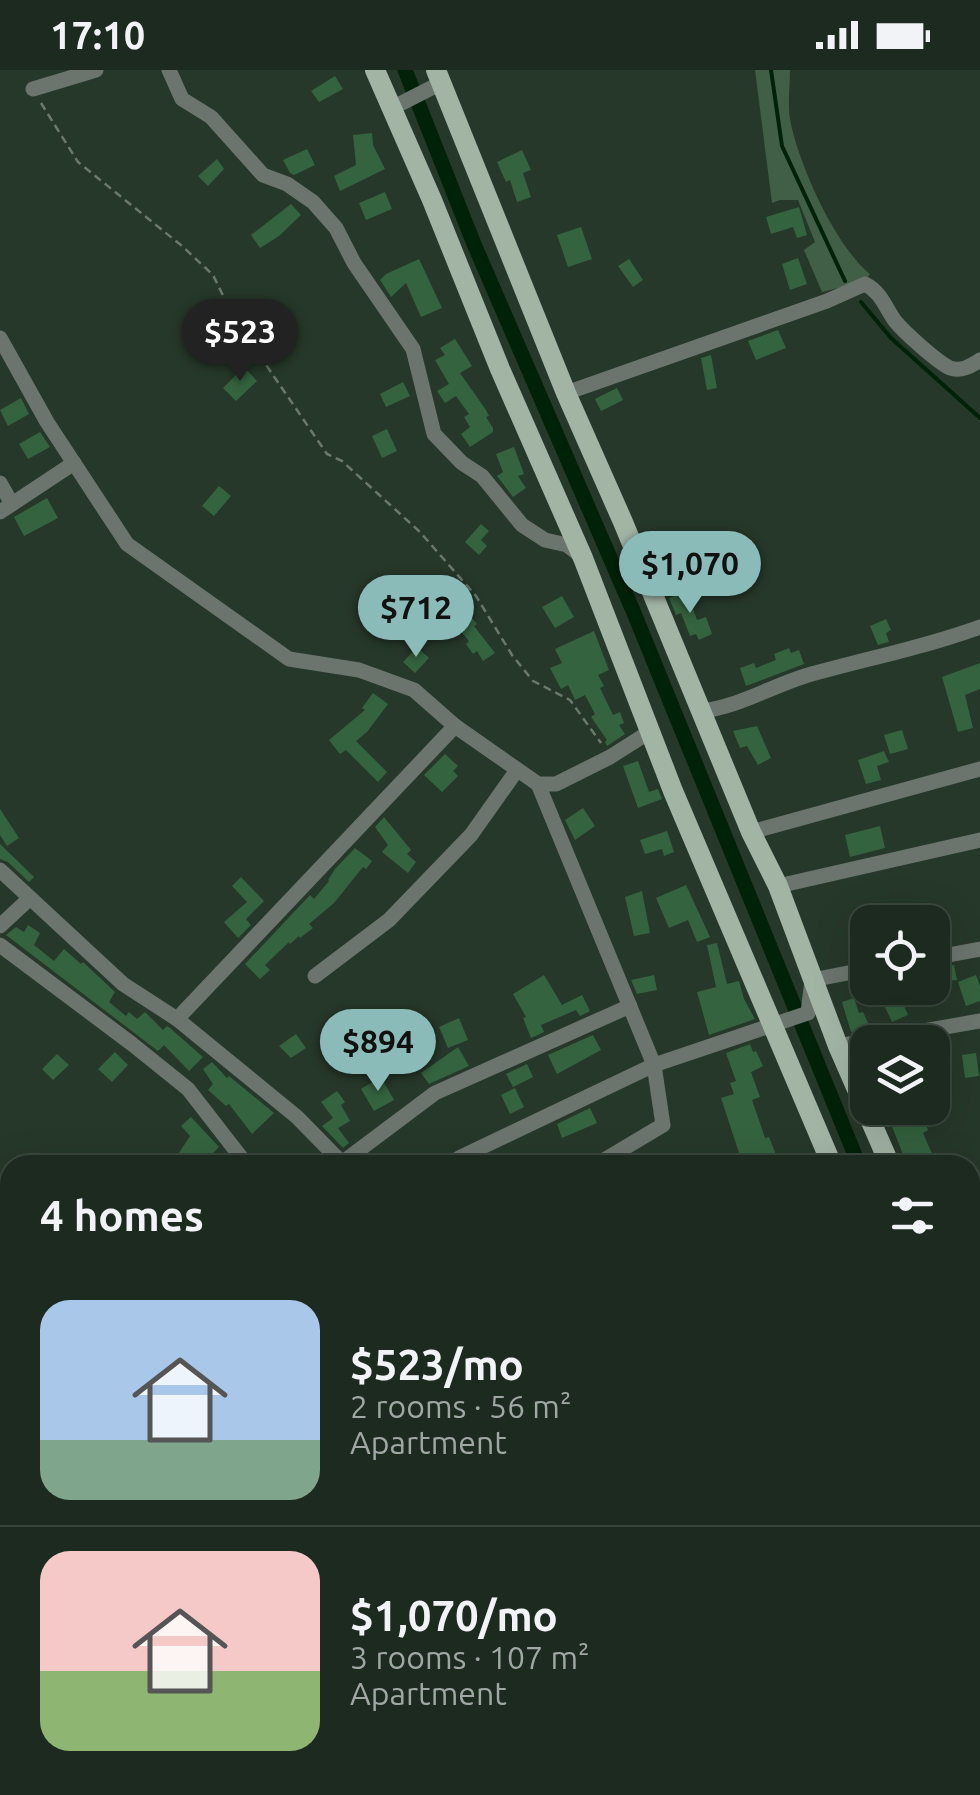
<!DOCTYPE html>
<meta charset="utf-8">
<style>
:root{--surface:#1c2a1f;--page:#29362c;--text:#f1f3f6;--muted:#a0a7a4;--line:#3a463d;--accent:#8bbbb9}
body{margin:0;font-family:Ubuntu,sans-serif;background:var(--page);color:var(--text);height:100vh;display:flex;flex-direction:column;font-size:38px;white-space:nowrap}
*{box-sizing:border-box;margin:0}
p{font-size:32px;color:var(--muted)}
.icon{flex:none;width:55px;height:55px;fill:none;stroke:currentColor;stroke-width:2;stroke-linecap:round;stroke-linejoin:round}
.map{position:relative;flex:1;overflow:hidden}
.sheet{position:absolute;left:0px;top:1085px;width:980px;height:640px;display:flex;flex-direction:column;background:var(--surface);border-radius:30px 30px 0 0;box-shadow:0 10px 40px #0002,0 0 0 2px var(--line)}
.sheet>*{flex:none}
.buttons{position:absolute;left:850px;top:835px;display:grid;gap:20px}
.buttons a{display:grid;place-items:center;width:100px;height:100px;border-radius:20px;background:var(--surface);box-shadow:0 10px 40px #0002,0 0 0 2px var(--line);font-size:50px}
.price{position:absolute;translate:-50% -85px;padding:0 22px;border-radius:35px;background:var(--accent);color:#111;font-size:32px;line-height:65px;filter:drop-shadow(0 2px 5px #0008)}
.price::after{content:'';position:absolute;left:50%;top:60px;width:30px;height:22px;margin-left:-15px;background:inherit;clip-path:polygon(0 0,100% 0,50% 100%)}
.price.selected{background:#222;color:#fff}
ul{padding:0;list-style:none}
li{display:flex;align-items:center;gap:30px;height:250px;padding:0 40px}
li+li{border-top:2px solid var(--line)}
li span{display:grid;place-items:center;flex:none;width:280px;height:200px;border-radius:30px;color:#555}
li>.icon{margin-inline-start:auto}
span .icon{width:120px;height:120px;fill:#fffc;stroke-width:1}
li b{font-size:42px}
h2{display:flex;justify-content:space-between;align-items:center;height:120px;padding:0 40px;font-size:42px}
.status{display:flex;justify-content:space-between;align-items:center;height:70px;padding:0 50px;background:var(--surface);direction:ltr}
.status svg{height:28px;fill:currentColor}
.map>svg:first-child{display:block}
.green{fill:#405f46}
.water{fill:#002209}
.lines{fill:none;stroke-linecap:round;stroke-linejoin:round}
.stream{stroke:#002209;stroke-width:4}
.canal{stroke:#002209;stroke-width:15}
.building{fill:#34633f}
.path{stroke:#69796b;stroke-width:2.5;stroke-dasharray:8 5;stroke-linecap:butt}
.minor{stroke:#6b746d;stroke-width:15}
.major{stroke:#a2b5a5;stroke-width:20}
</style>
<div class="status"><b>17:10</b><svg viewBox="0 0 49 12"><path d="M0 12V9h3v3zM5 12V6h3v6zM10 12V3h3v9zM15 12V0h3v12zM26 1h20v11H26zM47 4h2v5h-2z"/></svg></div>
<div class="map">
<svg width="980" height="1725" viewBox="0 0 980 1725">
<rect width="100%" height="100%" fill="#263829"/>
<path class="green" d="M 755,0 L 790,0 C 790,17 787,38 791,54 C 800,97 836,177 870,204 L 865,211 L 822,222 L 804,180 L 815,172 L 798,130 L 780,130 L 772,133 Z"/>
<polygon class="water" points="0,1583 10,1592 10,1715 139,1715 149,1725 0,1725"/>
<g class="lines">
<g class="stream">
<polyline points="771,0 782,76 845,211"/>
<polyline points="861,232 891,268 980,348"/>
</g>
<g class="canal">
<polyline points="405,0 474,174 634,543 859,1095"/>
<polyline points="970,1343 980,1365"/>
</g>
</g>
<g class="building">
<polygon points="335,6 343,19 319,32 311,21"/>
<polygon points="372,63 373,75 385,99 340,121 334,106 356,95 353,65"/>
<polygon points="307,79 315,95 294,105 290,103 283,90"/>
<polygon points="522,80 531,100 523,103 531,127 517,132 510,110 506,112 497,92"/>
<polygon points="217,89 224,99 208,116 198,106"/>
<polygon points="385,122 392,139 366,150 359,133"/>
<polygon points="291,134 301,145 279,166 260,178 251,165"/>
<polygon points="799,137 807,165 797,168 793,157 771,164 766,147"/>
<polygon points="581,157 592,189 568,197 557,165"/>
<polygon points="798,188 807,214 790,220 782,194"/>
<polygon points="419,189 442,238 421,247 406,213 391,227 380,210 386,204"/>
<polygon points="629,189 643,210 633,217 618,196"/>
<polygon points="778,260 786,278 756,290 748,271"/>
<polygon points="455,269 472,296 460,303 486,340 489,346 486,347 493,358 493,362 470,377 461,364 470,357 464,347 469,344 456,326 445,333 437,321 449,314 435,290 445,285 440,278"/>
<polygon points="711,285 717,318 707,320 701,288"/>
<polygon points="244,297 257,311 236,331 223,318"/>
<polygon points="403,312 410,326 386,337 380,324"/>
<polygon points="617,318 623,330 601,341 595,329"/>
<polygon points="21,328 29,344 8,356 0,340"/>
<polygon points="387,359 397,381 382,388 372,366"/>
<polygon points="40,362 50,377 28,389 19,374"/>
<polygon points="514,377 524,404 518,406 526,418 513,427 497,406 503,402 496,384"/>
<polygon points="219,416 231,426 214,446 202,436"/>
<polygon points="47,428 58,448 24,466 14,447"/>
<polygon points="481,454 489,461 481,470 487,476 479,485 465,472"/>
<polygon points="687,521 697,550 706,547 712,564 699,570 696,564 690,566 681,543 676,545 669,528"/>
<polygon points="562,526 574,547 555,558 542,537"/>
<polygon points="463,537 477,554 474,556 495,583 483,591 477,581 473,584 466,574 469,571 457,557 462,553 454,545"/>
<polygon points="886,549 891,560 886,563 889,572 878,575 870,556"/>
<polygon points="594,561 609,600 598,605 604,616 600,618 613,645 620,642 624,653 619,655 625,664 607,676 605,672 607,670 591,647 595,644 585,625 575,630 568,615 561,619 550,598 562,593 555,579"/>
<polygon points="417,577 429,588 415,603 403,592"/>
<polygon points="789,578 791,583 799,580 804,594 746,616 740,598 754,593 756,598 776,590 774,584"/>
<polygon points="980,593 980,619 965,625 973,658 958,662 942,607"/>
<polygon points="373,623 388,634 367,662 356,671 387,702 378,712 346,680 340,684 329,670 365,640 362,638"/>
<polygon points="757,656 771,688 758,695 747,676 740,678 733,661"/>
<polygon points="902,660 908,679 890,684 884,665"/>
<polygon points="884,681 889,692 877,696 881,710 866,714 858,690"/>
<polygon points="445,684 458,696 453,701 458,706 442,722 424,705"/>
<polygon points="638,691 649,722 658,719 662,729 638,738 623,696"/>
<polygon points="583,738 595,756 575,770 565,750"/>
<polygon points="0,739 19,768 7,776 0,765"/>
<polygon points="384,747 411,780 407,784 416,792 408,803 382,782 388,775 375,757"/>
<polygon points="880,756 885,778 850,787 845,765"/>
<polygon points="667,761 674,782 664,786 662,779 645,784 640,770"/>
<polygon points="0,774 34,807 29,812 8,792 0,789"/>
<polygon points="355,778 372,791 366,799 363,797 334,833 309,854 313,858 300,868 299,866 290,874 289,872 265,895 270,900 260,909 245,894 310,825 314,829 329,811 328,810 335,799"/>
<polygon points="241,807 264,831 246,849 251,855 238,868 224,852 247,832 232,816"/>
<polygon points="686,815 710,867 697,872 688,850 669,858 656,828"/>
<polygon points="642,821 650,863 634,866 625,827"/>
<polygon points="28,855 40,863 34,875 54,891 64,879 81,894 83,892 115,922 109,932 126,946 129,942 137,949 145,942 163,960 167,956 170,958 203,987 189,1001 164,975 158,981 6,865 16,857 24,862"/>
<polygon points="717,873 727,914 739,911 744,929 755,949 709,965 697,922 716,917 707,875"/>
<polygon points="954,895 957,910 932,912 932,899"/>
<polygon points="544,905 562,935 582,925 590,941 580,946 576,940 541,955 544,962 531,968 523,948 526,947 513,924"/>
<polygon points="654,905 657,920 637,924 631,910"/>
<polygon points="976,905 980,916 980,931 966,936 958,912"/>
<polygon points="876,918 896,918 908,945 892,952"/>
<polygon points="854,928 859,943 863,942 871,959 851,962 842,932"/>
<polygon points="459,948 468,970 448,978 439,957"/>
<polygon points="296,964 306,978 291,988 279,976"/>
<polygon points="593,965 601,980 557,1004 548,985"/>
<polygon points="750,974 753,982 756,981 763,996 751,1002 760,1027 752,1030 765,1068 769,1067 780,1095 743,1095 721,1028 734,1024 730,1013 736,1011 726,983"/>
<polygon points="458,977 469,996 429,1014 421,1003"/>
<polygon points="115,982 128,995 112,1012 98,999"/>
<polygon points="976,983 979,1006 965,1008 962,985"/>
<polygon points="57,984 69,995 53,1010 42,999"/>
<polygon points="212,992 227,1008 229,1006 274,1043 252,1064 229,1034 226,1036 208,1020 213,1014 203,999"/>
<polygon points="527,994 533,1007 513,1017 506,1004"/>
<polygon points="381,1007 394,1030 374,1041 361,1019"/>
<polygon points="515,1018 524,1037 510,1044 501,1025"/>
<polygon points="337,1021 345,1032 341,1035 350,1051 338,1058 349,1073 343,1078 322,1056 333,1048 321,1032"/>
<polygon points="590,1038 597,1053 562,1068 557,1054"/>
<polygon points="885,1038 918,1038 928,1060 923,1063 937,1095 907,1095"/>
<polygon points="191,1047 219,1077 201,1095 192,1085 187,1092 177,1086 190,1066 181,1056"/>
</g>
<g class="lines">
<polyline class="path" points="41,33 78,92 182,176 213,205 234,248 327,384 342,391 420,462 476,526 512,585 533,611 570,630 601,673"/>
<g class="minor">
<polyline points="169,0 182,29 211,47 263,105 287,114 313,132 336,158 354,193 413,279 434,364 462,393 482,406 522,455 545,470 567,475 580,485"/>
<polyline points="33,19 96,0"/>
<polyline points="392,38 441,13"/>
<polyline points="0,268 47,352 127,474 289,589 359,600 414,620 455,656"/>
<path d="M 566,323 L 827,231 L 865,214 C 881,222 885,237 895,251 C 904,262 937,292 950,298 C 961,302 971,296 980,290"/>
<polyline points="0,413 12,434"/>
<polyline points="0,442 74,393"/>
<path d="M 701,641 C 738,637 770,617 805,606 C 864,589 923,578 980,557"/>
<polyline points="538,714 654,995 663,1055 596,1095"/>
<polyline points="751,762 980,699"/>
<polyline points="0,800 123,914 177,949 297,1047 344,1095"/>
<polyline points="778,816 980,770"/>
<polyline points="0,856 30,828"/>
<polyline points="0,875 132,974 188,1019 247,1095"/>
<polyline points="932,888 980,879"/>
<polyline points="315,906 389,850 471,765 517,700"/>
<polyline points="177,949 455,656 538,714 556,714 610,687 651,661"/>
<polyline points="838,976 980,951"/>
<polyline points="339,1095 435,1023 630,936"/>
<polyline points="448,1095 461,1087 654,995 808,943 812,910 868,899"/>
<polyline points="0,1127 10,1135"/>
<polyline points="970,1128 980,1126"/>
<polyline points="0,1229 10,1237"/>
<polyline points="0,1319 10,1327"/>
<polyline points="0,1346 10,1335"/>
<polyline points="0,1413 10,1423"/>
<polyline points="970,1586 980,1609"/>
<polyline points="970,1641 980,1638"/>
<polyline points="265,1715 272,1725"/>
<polyline points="329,1715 335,1725"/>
<polyline points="385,1715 391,1725"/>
<polyline points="443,1715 450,1725"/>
<polyline points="499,1715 507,1725"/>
<polyline points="519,1715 520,1725"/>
<polyline points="570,1715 574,1725"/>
<polyline points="609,1715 614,1725"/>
<polyline points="674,1715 680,1725"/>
<polyline points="748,1715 754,1725"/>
<polyline points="801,1715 807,1725"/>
<polyline points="859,1715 865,1725"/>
<polyline points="898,1715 904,1725"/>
<polyline points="345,1725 361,1715"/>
</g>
<g class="major">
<polyline points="375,0 432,130 500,299 583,488 673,721 832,1095"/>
<polyline points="436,0 566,323 623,452 751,762 778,816 838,976 890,1095"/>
<polyline points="970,1289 980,1309"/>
<polyline points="970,1418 980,1445"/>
</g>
</g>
</svg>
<div class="buttons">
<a><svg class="icon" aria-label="locate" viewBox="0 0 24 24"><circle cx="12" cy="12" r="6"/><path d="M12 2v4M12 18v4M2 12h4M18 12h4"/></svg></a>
<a><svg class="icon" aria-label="layers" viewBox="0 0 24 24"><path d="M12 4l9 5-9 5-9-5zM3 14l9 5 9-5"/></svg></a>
</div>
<b class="price selected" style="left:240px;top:314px">$523</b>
<b class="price" style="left:690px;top:546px">$1,070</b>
<b class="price" style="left:416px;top:590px">$712</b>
<b class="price" style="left:378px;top:1024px">$894</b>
<section class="sheet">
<h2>4 homes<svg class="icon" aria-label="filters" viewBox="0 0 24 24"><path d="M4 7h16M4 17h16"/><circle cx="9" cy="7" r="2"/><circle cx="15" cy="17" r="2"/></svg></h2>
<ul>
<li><span style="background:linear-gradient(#a9c7e8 70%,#7fa58c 0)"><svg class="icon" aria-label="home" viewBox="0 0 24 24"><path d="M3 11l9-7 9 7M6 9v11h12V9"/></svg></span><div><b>$523/mo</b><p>2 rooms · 56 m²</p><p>Apartment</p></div></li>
<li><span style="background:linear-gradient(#f6c9c9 60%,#8fb573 0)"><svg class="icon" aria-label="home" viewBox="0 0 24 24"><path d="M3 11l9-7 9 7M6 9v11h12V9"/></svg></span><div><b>$1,070/mo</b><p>3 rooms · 107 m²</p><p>Apartment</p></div></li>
</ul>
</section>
</div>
